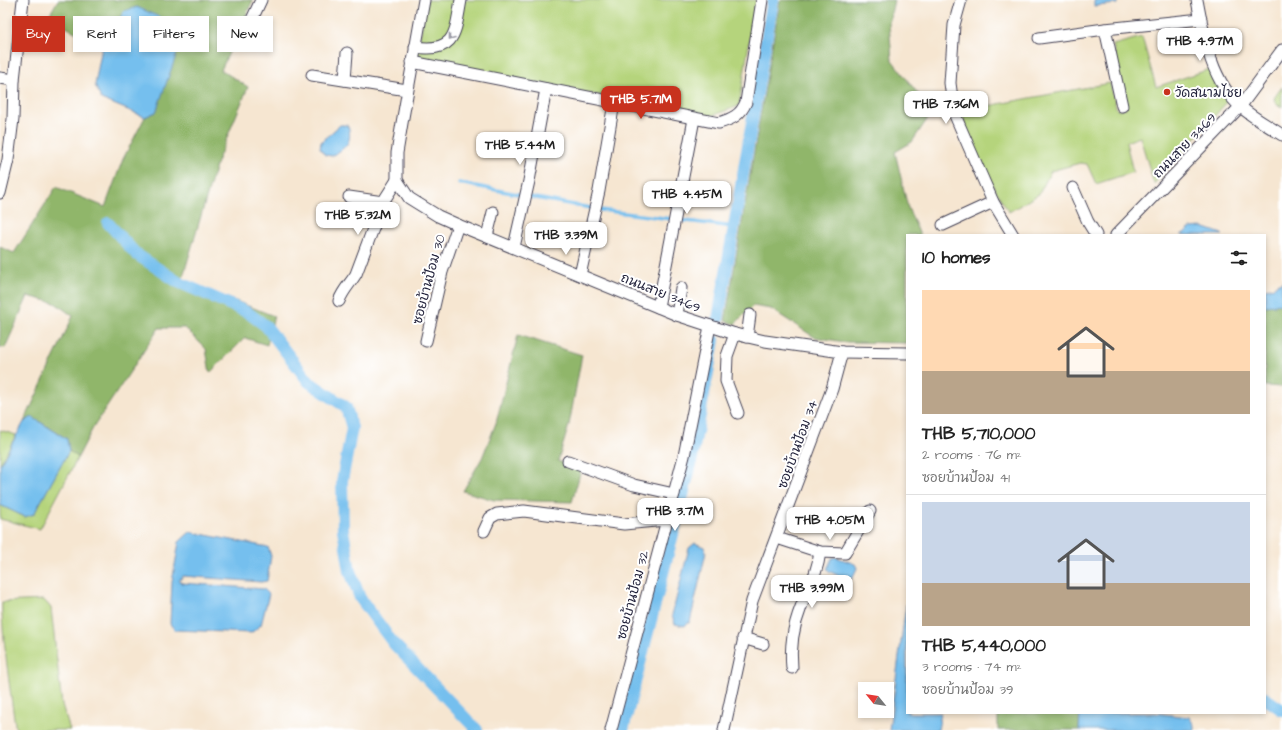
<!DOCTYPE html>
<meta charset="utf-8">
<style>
:root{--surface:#fff;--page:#f6f6f6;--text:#222;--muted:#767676;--line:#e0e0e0;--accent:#c8321e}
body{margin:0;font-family:"Architects Daughter","Playpen Sans Thai",sans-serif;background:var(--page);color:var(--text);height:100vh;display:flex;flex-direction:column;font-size:15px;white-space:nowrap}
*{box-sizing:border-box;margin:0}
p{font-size:13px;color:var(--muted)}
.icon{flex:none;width:22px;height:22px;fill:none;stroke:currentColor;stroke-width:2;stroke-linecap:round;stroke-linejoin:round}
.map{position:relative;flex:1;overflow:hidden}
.drawer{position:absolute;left:906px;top:234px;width:360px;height:480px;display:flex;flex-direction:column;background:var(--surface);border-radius:0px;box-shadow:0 2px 6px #0003}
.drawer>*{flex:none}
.hud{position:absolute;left:12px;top:16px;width:380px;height:36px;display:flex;gap:8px}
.needle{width:26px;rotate:300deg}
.buttons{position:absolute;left:858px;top:682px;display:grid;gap:8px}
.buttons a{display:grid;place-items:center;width:36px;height:36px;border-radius:0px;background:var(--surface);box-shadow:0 2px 6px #0003;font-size:20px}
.price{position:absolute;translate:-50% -34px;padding:0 9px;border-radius:8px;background:#fff;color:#222;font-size:13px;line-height:26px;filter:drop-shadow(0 1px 2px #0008)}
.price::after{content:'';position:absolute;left:50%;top:24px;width:12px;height:9px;margin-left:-6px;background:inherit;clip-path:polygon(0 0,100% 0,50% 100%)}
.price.on{background:var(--accent);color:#fff}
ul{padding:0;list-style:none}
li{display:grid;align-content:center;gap:8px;height:212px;padding:0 16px}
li+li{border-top:1px solid var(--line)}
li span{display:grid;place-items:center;height:124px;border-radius:0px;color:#555}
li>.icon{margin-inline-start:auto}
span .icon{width:72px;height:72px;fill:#fffc;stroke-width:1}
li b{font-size:17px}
h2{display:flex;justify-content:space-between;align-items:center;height:48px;padding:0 16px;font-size:17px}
.pill{padding:0 14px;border-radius:0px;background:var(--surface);box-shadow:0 2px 6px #0003;font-size:14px;line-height:36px}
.pill.on{background:var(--accent);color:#fff}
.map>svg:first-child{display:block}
.green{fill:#b5d47b;stroke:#6c7b5b}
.forest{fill:#90b66b;stroke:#596c53}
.water{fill:#75bfee;stroke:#4c7094}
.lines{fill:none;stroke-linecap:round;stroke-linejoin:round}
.stream{stroke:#75bfee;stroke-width:3.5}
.canal{stroke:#75bfee;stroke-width:12}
.minor-casing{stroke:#423f52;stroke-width:13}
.minor{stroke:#fff;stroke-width:11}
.oneway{stroke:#9c9ca7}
.poi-dot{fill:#c8321e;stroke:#fff;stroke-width:1.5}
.labels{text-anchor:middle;stroke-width:4;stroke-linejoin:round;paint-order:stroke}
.poi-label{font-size:13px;fill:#22223b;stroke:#fff;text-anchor:start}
.street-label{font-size:13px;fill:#22223b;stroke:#fff}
</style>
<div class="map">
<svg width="1282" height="730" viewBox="0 0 1282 730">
<rect width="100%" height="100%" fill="#fff"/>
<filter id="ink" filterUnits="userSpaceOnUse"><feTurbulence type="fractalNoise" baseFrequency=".025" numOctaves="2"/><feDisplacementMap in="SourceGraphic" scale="8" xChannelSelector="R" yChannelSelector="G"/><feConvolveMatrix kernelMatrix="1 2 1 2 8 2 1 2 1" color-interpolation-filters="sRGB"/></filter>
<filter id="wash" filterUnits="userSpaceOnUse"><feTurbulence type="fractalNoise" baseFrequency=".012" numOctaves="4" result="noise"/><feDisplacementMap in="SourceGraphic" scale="16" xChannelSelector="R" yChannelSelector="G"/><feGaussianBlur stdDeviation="0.9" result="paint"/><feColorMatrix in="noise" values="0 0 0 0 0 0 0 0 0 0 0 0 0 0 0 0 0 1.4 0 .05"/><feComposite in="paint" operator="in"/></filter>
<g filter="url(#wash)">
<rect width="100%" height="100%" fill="#f6e6d1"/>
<g class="green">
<polygon points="427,0 756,0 739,106 708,117 416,59"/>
<path d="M 1142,37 L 1156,87 L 1210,69 L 1228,101 L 1154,184 L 1140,137 L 1126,142 L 1133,172 L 1096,184 L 1087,164 L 1080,163 L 1051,171 L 1039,194 L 1009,212 C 989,181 971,147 961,111 L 1110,83 L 1117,110 L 1126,108 L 1113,45 Z"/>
<polygon points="1282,87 1282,107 1275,103 1274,98"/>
<polygon points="0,430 16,435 0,465"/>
<polygon points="69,451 78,457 40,529 0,519 0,505 25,517 34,514"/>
<path d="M 44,600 L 51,608 L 62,705 L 70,730 L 16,730 C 12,707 0,618 2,602 Z"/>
</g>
<g class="forest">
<polygon points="58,0 253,0 221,70 248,87 217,162 182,280 274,316 267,345 245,338 210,373 206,349 185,328 159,328 93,428 78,457 69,451 67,439 32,417 24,422 73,316 55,303 28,296 5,348 0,347 0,247 14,253 56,187 105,207 123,159 145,117 156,112 124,11 102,47 48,17"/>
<polygon points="780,0 894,0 889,23 892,60 932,112 912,142 895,152 908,208 920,235 907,235 907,343 844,342 814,337 771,309 753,306 735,324 725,321"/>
<polygon points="1282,304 1282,387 1265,386 1265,306"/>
<polygon points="518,335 582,355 569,425 558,461 581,470 572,502 494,500 463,491 482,458 496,423"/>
<polygon points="998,713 1080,713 1079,730 998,730"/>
</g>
<g class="water">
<polygon points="1094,0 1118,0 1118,4 1094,6"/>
<polygon points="137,7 173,23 182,39 156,112 145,117 101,99 95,85 102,47 124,11"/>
<path d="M 340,125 L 348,125 C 353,143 346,147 332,156 L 325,155 L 320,148 L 321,142 Z"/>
<polygon points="1202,227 1222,234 1223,235 1181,235 1191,228"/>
<polygon points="1282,281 1282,304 1265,306 1265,289 1274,287"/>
<polygon points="32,417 67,439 69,451 34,514 25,517 0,505 0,465 24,422"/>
<polygon points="190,532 268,547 271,556 267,581 261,582 183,576 179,581 182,583 264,589 269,594 261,625 251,633 175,630 170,624 172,582 179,542"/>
<polygon points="695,543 704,547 706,552 690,622 684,626 675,624 672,615 689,548"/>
<polygon points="836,557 855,564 857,568 852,579 847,580 829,571 827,569 832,558"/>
<polygon points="907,598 907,713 941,713 938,730 889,730"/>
<polygon points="1080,713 1155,713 1189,717 1194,725 1194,730 1079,730"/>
</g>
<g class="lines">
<g class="stream">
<polyline points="459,183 523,195"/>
<polyline points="530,197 591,208"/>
<polyline points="600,210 672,219"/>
<polyline points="678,220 734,227"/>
</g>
<g class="canal">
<polyline points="108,223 136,254 178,282 247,312 266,326 309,382 346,407 352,428 342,481 343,530 350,571 360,598 393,643 477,730"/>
<polyline points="718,319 773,0"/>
<polyline points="1265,698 1282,710"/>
<polyline points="623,730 691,464 714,340"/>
</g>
</g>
</g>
<g filter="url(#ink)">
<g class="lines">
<defs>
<g id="minor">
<polyline points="424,0 402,123 397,153 397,180 409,198 438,216 458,225 677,315 735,334 765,341 842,352 907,353"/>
<polyline points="961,0 954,25 950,83 954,113 993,202 1013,235"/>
<path d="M 1197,0 C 1204,37 1211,81 1241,107 C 1253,118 1269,126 1282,135"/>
<polyline points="1105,29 1122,106"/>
<polyline points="247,30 261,0"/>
<polyline points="1039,38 1105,29 1201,19"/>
<path d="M 415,47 C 456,53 455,33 461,0"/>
<path d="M 412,62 L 719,123 C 732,119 741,115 746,102 L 762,0"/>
<polyline points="312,75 407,90"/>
<polyline points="0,78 14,80"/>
<polyline points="345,80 347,53"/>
<polyline points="1073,188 1088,222 1096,235"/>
<polyline points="0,193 8,160 13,119 14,80 23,0"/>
<polyline points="349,197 383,202"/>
<polyline points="943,225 993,202"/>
<polyline points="1116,235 1240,107 1282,50"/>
<polyline points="487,236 493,212"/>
<polyline points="514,247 529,181 546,89"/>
<polyline points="580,275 599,191 614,103"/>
<path d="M 339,301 C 343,290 350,284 356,274 L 383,202 L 397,180"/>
<polyline points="658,307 694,119"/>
<polyline points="677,315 681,288"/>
<polyline points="735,334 727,356 726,381 738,413"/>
<polyline points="747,337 750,315"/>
<polyline points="426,341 442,272 458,225"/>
<polyline points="568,461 634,485 674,494"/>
<polyline points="484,531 490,518 497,514 524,511 624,524 666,520"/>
<polyline points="777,538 820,552 845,553 870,511"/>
<polyline points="743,638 763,644"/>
<path d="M 792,668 C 790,648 793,627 801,607 C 809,586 817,575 820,552"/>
<polyline points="611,730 684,456 710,326"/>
<polyline points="724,730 752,601 832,389 842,352"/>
</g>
</defs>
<use href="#minor" class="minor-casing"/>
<use href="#minor" class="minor"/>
</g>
<defs><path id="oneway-chevron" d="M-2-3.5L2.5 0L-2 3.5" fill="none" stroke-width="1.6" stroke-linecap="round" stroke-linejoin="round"/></defs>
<use class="oneway" href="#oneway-chevron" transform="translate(451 37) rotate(128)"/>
</g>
<circle class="poi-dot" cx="1167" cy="92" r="4"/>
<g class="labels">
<g class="poi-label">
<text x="1175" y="97">วัดสนามไชย</text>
</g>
<g class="street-label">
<text transform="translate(1184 145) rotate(-46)" y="5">ถนนสาย 3469</text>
<text transform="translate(428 279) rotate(-75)" y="5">ซอยบ้านป้อม 30</text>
<text transform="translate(661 292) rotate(22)" y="5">ถนนสาย 3469</text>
<text transform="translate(797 444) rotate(-70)" y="5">ซอยบ้านป้อม 34</text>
<text transform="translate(632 595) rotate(-75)" y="5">ซอยบ้านป้อม 32</text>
</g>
</g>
</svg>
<div class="buttons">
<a><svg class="needle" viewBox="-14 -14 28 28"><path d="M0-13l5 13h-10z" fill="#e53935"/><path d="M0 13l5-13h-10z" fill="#767676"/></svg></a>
</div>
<b class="price" style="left:1200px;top:62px">THB 4.97M</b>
<b class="price on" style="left:641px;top:120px">THB 5.71M</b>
<b class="price" style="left:946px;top:125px">THB 7.36M</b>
<b class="price" style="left:520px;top:166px">THB 5.44M</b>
<b class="price" style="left:687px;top:215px">THB 4.45M</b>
<b class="price" style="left:358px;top:236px">THB 5.32M</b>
<b class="price" style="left:566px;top:256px">THB 3.39M</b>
<b class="price" style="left:675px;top:532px">THB 3.7M</b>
<b class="price" style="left:830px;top:541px">THB 4.05M</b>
<b class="price" style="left:812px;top:609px">THB 3.99M</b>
<div class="hud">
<a class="pill on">Buy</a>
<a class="pill">Rent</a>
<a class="pill">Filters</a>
<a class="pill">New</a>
</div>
<section class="drawer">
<h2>10 homes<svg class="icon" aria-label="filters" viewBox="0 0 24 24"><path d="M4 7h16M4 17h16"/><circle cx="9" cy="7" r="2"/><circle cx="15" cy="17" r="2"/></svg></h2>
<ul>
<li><span style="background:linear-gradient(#ffd9b3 65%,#b9a48a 0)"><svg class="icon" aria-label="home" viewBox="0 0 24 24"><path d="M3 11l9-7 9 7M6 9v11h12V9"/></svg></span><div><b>THB 5,710,000</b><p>2 rooms · 76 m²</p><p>ซอยบ้านป้อม 41</p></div></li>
<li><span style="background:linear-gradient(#c9d6e8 65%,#b9a48a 0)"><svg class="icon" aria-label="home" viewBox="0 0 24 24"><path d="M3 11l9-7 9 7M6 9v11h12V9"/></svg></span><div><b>THB 5,440,000</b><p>3 rooms · 74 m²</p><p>ซอยบ้านป้อม 39</p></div></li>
</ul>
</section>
</div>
